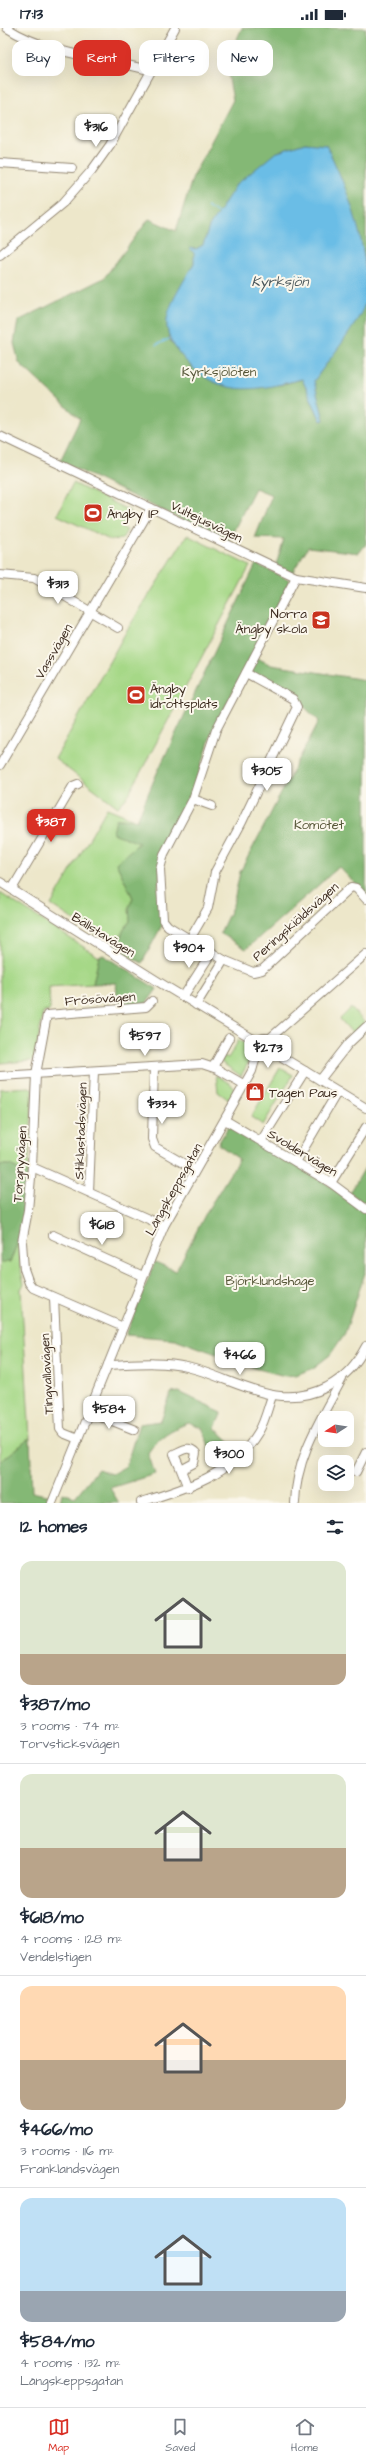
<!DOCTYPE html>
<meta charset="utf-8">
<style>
:root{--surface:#fff;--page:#f2f2f3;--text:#1f2937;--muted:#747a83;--line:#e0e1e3;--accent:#d93025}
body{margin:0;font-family:"Architects Daughter",sans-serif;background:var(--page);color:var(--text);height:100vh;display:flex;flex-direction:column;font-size:15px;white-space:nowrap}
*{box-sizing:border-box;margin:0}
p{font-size:13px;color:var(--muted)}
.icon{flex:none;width:22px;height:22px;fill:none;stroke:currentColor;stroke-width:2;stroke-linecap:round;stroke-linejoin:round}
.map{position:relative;height:1475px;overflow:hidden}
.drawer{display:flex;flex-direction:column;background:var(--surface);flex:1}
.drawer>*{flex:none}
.guide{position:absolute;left:12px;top:12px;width:342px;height:36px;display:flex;gap:8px}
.needle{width:26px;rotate:258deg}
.fabs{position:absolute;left:318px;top:1383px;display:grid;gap:8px}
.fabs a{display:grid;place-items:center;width:36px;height:36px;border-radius:8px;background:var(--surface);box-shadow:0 4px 16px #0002;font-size:20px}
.price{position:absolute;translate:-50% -34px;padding:0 9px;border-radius:8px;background:#fff;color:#222;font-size:13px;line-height:26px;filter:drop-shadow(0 1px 2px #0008)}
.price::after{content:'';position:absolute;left:50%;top:24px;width:12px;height:9px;margin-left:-6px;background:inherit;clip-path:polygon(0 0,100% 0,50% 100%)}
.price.on{background:var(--accent);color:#fff}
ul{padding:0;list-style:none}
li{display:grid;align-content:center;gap:8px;height:212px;padding:0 20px}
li+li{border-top:1px solid var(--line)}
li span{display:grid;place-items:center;height:124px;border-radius:12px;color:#555}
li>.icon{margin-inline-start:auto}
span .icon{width:72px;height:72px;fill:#fffc;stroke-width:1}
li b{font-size:17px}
h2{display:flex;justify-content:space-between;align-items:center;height:48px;padding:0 20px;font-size:17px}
.pill{padding:0 14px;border-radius:12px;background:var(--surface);box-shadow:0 4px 16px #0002;font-size:14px;line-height:36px}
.pill.on{background:var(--accent);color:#fff}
.status{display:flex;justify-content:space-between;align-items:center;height:28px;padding:0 20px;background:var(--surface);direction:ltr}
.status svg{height:11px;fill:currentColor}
.tabs{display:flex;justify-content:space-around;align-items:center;height:56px;border-top:1px solid var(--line);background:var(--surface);font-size:11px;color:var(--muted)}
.tabs a{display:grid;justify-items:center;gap:2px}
.tabs .on{color:var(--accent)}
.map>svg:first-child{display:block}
.green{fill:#a6d887;stroke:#708152}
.forest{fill:#84b874;stroke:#607149}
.water{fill:#6bbde6;stroke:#537482}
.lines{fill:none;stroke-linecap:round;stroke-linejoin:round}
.stream{stroke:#6bbde6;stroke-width:1.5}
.minor-casing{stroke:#948874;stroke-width:10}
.minor{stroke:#fff;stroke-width:8}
.labels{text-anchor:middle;stroke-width:4;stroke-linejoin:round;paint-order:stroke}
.park-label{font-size:13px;fill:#565638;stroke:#fbf7ec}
.poi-label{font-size:13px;fill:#3b2a1e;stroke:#fbf7ec;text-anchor:start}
.street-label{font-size:13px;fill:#3b2a1e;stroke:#fbf7ec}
.water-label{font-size:14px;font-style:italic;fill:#49565a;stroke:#fbf7ec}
</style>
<div class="status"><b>17:13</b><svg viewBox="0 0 49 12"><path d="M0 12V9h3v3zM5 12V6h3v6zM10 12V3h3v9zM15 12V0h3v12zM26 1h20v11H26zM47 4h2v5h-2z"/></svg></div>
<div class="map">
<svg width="366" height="1475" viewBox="0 0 366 1475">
<rect width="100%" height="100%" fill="#fbf7ec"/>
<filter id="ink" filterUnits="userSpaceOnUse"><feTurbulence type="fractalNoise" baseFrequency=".025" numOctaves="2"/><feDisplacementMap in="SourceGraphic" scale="8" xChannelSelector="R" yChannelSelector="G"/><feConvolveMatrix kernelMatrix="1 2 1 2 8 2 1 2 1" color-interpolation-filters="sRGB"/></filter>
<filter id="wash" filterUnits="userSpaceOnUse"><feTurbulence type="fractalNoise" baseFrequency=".012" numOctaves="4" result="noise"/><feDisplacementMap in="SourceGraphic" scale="16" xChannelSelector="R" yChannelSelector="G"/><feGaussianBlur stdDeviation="0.9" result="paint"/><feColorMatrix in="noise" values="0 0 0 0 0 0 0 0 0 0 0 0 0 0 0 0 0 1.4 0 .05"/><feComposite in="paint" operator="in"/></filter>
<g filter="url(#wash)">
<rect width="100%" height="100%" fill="#ede7ca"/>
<g class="green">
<polygon points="73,455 130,483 121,499 127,502 122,511 110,512 57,487"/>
<polygon points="187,507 250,538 128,768 118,779 55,731 127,602"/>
<polygon points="107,780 137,792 116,791 140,815 116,835 133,870 129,879 130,893 123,903 118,921 51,877"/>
<polygon points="0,865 99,929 93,956 49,959 50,982 43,984 35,1029 31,1033 0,1035"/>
<polygon points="351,980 366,996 354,1007 340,991"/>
<polygon points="239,1012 251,1020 253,1026 241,1048 221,1034 224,1028 228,1030"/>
<polygon points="280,1040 293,1047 263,1097 251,1089"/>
<polygon points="216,1047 232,1057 234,1062 229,1072 218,1064"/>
<polygon points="29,1059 33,1061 28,1146 10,1137 0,1137 0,1061"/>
<polygon points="19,1211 20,1238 24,1256 21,1261 30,1410 0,1434 0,1234 10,1234"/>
</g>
<g class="forest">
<path d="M 242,0 L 366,0 L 366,234 C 356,194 345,154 326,118 L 305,115 L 275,125 L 219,186 L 209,199 L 203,217 L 196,221 L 194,235 L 167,290 L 169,311 L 191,339 L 280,357 L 302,351 L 321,393 L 324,392 L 314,353 L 355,294 L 366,273 L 366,516 L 359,525 L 308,519 L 292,545 L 276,537 L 284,511 L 255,510 L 272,467 L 255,460 L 228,514 L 60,433 L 80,391 L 19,335 L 14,315 L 18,293 L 104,250 L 149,191 L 176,203 L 193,148 L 233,72 L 226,35 Z"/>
<polygon points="256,536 290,552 211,707 192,769 167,814 158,858 162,897 142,935 118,921 123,903 130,893 129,879 133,870 116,835 139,815 113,805 116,791 137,792 157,745"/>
<polygon points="257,630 271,637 366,652 366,867 339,839 246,921 220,905 233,877 240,844 319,693 290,665 249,644"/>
<polygon points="103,927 157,961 146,976 118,978 116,955 93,956 99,929"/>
<polygon points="229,1098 330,1158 366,1185 366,1242 345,1305 330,1327 312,1341 295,1347 285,1348 258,1341 175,1311 126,1307 155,1234 176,1243 207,1183 239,1131 218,1116"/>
<polygon points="0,1137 10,1137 28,1146 19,1211 10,1234 0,1234"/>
<polygon points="366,1138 366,1177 350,1165"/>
<path d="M 179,1364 L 222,1384 L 215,1400 L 240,1423 L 216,1439 L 203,1401 L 189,1395 C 171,1401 158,1409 148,1425 L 155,1446 L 110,1460 L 119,1475 L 60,1475 L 62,1465 L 75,1469 L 98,1441 L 112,1446 L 126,1438 L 139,1396 L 161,1393 L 171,1365 Z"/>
<polygon points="30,1410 32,1464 50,1468 45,1475 0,1475 0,1434"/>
</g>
<path class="water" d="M 305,115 L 326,117 C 347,159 366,210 366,256 C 366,262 366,269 366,274 C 356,300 330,330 314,353 L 324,392 L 321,393 L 302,351 C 252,364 217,371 180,326 C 172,316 165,304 167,290 C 170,273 186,250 194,235 L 194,225 L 189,220 L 196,221 L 203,217 L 209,199 L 236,157 L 275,125 Z"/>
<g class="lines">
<g class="stream">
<polyline points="207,178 219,186"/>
<polyline points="156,317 169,311"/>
</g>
</g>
</g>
<g filter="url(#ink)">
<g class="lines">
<defs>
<g id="minor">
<path d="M 7,0 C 49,27 105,30 152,43"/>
<polyline points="0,135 72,140"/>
<polyline points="0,227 63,175 92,142 110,117 175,0"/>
<polyline points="0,408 296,549 366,560"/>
<polyline points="0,547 34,550 118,600"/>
<polyline points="296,549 216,702 193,771 164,826 160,841 163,892 168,898 224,932 253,944 262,942 351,859 356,860 366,871"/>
<polyline points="0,737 151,480"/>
<polyline points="193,771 212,778"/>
<polyline points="0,854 162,956 258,1014"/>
<polyline points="12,861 73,758 78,756"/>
<polyline points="190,911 208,880 215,844 242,794 297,679 293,671 246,645"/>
<polyline points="183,969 212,924"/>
<polyline points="196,977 224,932"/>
<circle cx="265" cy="1018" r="8"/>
<polyline points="269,1011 366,926"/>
<polyline points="272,1023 366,1080"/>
<polyline points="154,1039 152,1111 155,1119 195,1142"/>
<polyline points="213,1039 229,1010"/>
<polyline points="0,1048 202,1036 217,1041 245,1057"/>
<polyline points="320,1052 349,1015 366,999"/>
<polyline points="225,1092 331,1155 366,1181"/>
<polyline points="261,1113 305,1043"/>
<polyline points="296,1134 338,1063"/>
<polyline points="32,1139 164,1198"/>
<polyline points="331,1155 366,1099"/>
<polyline points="89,1164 94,1043"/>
<polyline points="53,1207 143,1248"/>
<polyline points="54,1270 60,1401 63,1405 78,1411"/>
<polyline points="123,1299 33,1260 29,1255 24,1241 22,1214 28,1182 32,1139 36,1046 47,987 146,979 152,973"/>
<path d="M 108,1337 C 133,1336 162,1333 187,1339 C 234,1350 277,1385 327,1359 C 345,1349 356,1337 366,1318"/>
<polyline points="90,1384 135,1402"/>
<path d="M 181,1442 L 174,1426 C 183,1422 189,1417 196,1425 L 194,1435 L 181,1442 L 188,1460"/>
<polyline points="356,1444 366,1424"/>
<path d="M 141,1474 C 185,1461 234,1446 259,1403 C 265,1393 268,1379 272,1368"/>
<polyline points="52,1475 164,1198 252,1043 258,1022"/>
<path d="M 295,1475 C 296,1428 321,1391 342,1351"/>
</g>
</defs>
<use href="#minor" class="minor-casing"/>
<use href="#minor" class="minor"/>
</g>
</g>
<defs>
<symbol id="stadium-square" viewBox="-11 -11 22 22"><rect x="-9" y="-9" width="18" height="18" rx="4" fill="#c8321e" stroke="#fbf7ec"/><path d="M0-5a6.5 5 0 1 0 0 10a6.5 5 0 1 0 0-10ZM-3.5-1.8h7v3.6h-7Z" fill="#fff"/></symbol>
<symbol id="school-square" viewBox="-11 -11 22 22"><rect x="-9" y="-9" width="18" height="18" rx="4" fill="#c8321e" stroke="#fbf7ec"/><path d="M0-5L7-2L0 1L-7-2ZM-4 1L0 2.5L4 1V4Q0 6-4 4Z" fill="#fff"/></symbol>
<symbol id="shop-square" viewBox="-11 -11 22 22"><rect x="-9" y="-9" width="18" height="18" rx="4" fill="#c8321e" stroke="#fbf7ec"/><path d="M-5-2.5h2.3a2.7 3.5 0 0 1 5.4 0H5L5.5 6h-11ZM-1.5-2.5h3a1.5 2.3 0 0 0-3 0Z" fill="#fff"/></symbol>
</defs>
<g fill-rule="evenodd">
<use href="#stadium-square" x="82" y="474" width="22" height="22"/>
<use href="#school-square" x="310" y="581" width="22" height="22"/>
<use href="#stadium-square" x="125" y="656" width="22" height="22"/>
<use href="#shop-square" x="244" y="1053" width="22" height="22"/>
</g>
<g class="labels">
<g class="park-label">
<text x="219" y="348">Kyrksjölöten</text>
<text x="319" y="801">Komötet</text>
<text x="270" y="1257">Björklundshage</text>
</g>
<g class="poi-label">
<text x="107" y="490">Ängby IP</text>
<text x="307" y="590" text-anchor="end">Norra<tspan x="307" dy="15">Ängby skola</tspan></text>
<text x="150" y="665">Ängby<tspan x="150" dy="15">idrottsplats</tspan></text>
<text x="269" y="1069">Tagen Paus</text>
</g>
<g class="street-label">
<text transform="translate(207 493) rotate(26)" y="5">Vultejusvägen</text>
<text transform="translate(53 623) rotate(-60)" y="5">Vassvägen</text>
<text transform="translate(295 893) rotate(-42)" y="5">Peringskiöldsvägen</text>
<text transform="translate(104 906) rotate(32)" y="5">Bällstavägen</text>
<text transform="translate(100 970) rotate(-4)" y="5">Frösövägen</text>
<text transform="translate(80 1103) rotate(-88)" y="5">Stiklastadsvägen</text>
<text transform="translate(303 1124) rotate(31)" y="5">Svoldervägen</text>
<text transform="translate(19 1136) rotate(-86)" y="5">Torgnyvägen</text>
<text transform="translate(173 1161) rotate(-61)" y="5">Långskeppsgatan</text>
<text transform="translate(46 1346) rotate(-93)" y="5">Tingvallavägen</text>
</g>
<g class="water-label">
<text x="280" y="258">Kyrksjön</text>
</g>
</g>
</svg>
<div class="fabs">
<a><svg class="needle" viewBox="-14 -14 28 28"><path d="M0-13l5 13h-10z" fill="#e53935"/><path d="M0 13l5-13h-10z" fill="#747a83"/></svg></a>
<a><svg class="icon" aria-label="layers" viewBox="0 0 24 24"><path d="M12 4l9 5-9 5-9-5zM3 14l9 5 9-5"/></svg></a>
</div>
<b class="price" style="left:96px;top:120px">$316</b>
<b class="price" style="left:58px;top:577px">$313</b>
<b class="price" style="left:267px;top:764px">$305</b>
<b class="price on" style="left:51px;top:815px">$387</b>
<b class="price" style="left:189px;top:941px">$904</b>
<b class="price" style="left:145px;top:1029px">$597</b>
<b class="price" style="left:268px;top:1041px">$273</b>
<b class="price" style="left:162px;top:1097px">$334</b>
<b class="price" style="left:102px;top:1218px">$618</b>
<b class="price" style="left:240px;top:1348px">$466</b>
<b class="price" style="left:109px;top:1402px">$584</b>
<b class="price" style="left:229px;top:1447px">$300</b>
<div class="guide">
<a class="pill">Buy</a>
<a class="pill on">Rent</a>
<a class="pill">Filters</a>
<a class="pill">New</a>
</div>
</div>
<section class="drawer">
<h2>12 homes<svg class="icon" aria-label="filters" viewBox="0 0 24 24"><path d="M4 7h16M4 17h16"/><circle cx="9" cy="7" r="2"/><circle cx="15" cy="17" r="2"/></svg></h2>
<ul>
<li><span style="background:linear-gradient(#dfe7d0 75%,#b9a48a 0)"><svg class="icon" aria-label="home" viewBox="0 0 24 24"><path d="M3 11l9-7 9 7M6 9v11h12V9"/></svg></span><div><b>$387/mo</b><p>3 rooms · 74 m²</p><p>Torvsticksvägen</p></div></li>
<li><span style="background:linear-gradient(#dfe7d0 60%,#b9a48a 0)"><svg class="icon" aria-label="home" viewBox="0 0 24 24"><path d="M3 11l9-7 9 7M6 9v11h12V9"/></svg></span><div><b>$618/mo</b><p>4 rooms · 128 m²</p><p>Vendelstigen</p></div></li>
<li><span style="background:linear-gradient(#ffd9b3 60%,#b9a48a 0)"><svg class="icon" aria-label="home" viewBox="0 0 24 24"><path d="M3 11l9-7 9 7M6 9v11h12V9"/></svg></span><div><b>$466/mo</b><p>3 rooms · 116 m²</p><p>Franklandsvägen</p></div></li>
<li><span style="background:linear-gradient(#bfe0f5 75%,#9aa5b1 0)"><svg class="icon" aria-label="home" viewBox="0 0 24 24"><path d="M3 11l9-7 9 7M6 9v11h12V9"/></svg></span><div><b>$584/mo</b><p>4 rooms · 132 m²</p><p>Långskeppsgatan</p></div></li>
</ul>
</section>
<nav class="tabs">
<a class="on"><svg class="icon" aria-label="map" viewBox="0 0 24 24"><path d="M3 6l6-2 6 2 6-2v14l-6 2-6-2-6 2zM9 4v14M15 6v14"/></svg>Map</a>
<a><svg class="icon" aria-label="saved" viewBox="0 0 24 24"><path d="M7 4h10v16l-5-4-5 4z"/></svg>Saved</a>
<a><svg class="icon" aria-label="home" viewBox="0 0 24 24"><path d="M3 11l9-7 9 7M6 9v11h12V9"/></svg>Home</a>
</nav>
